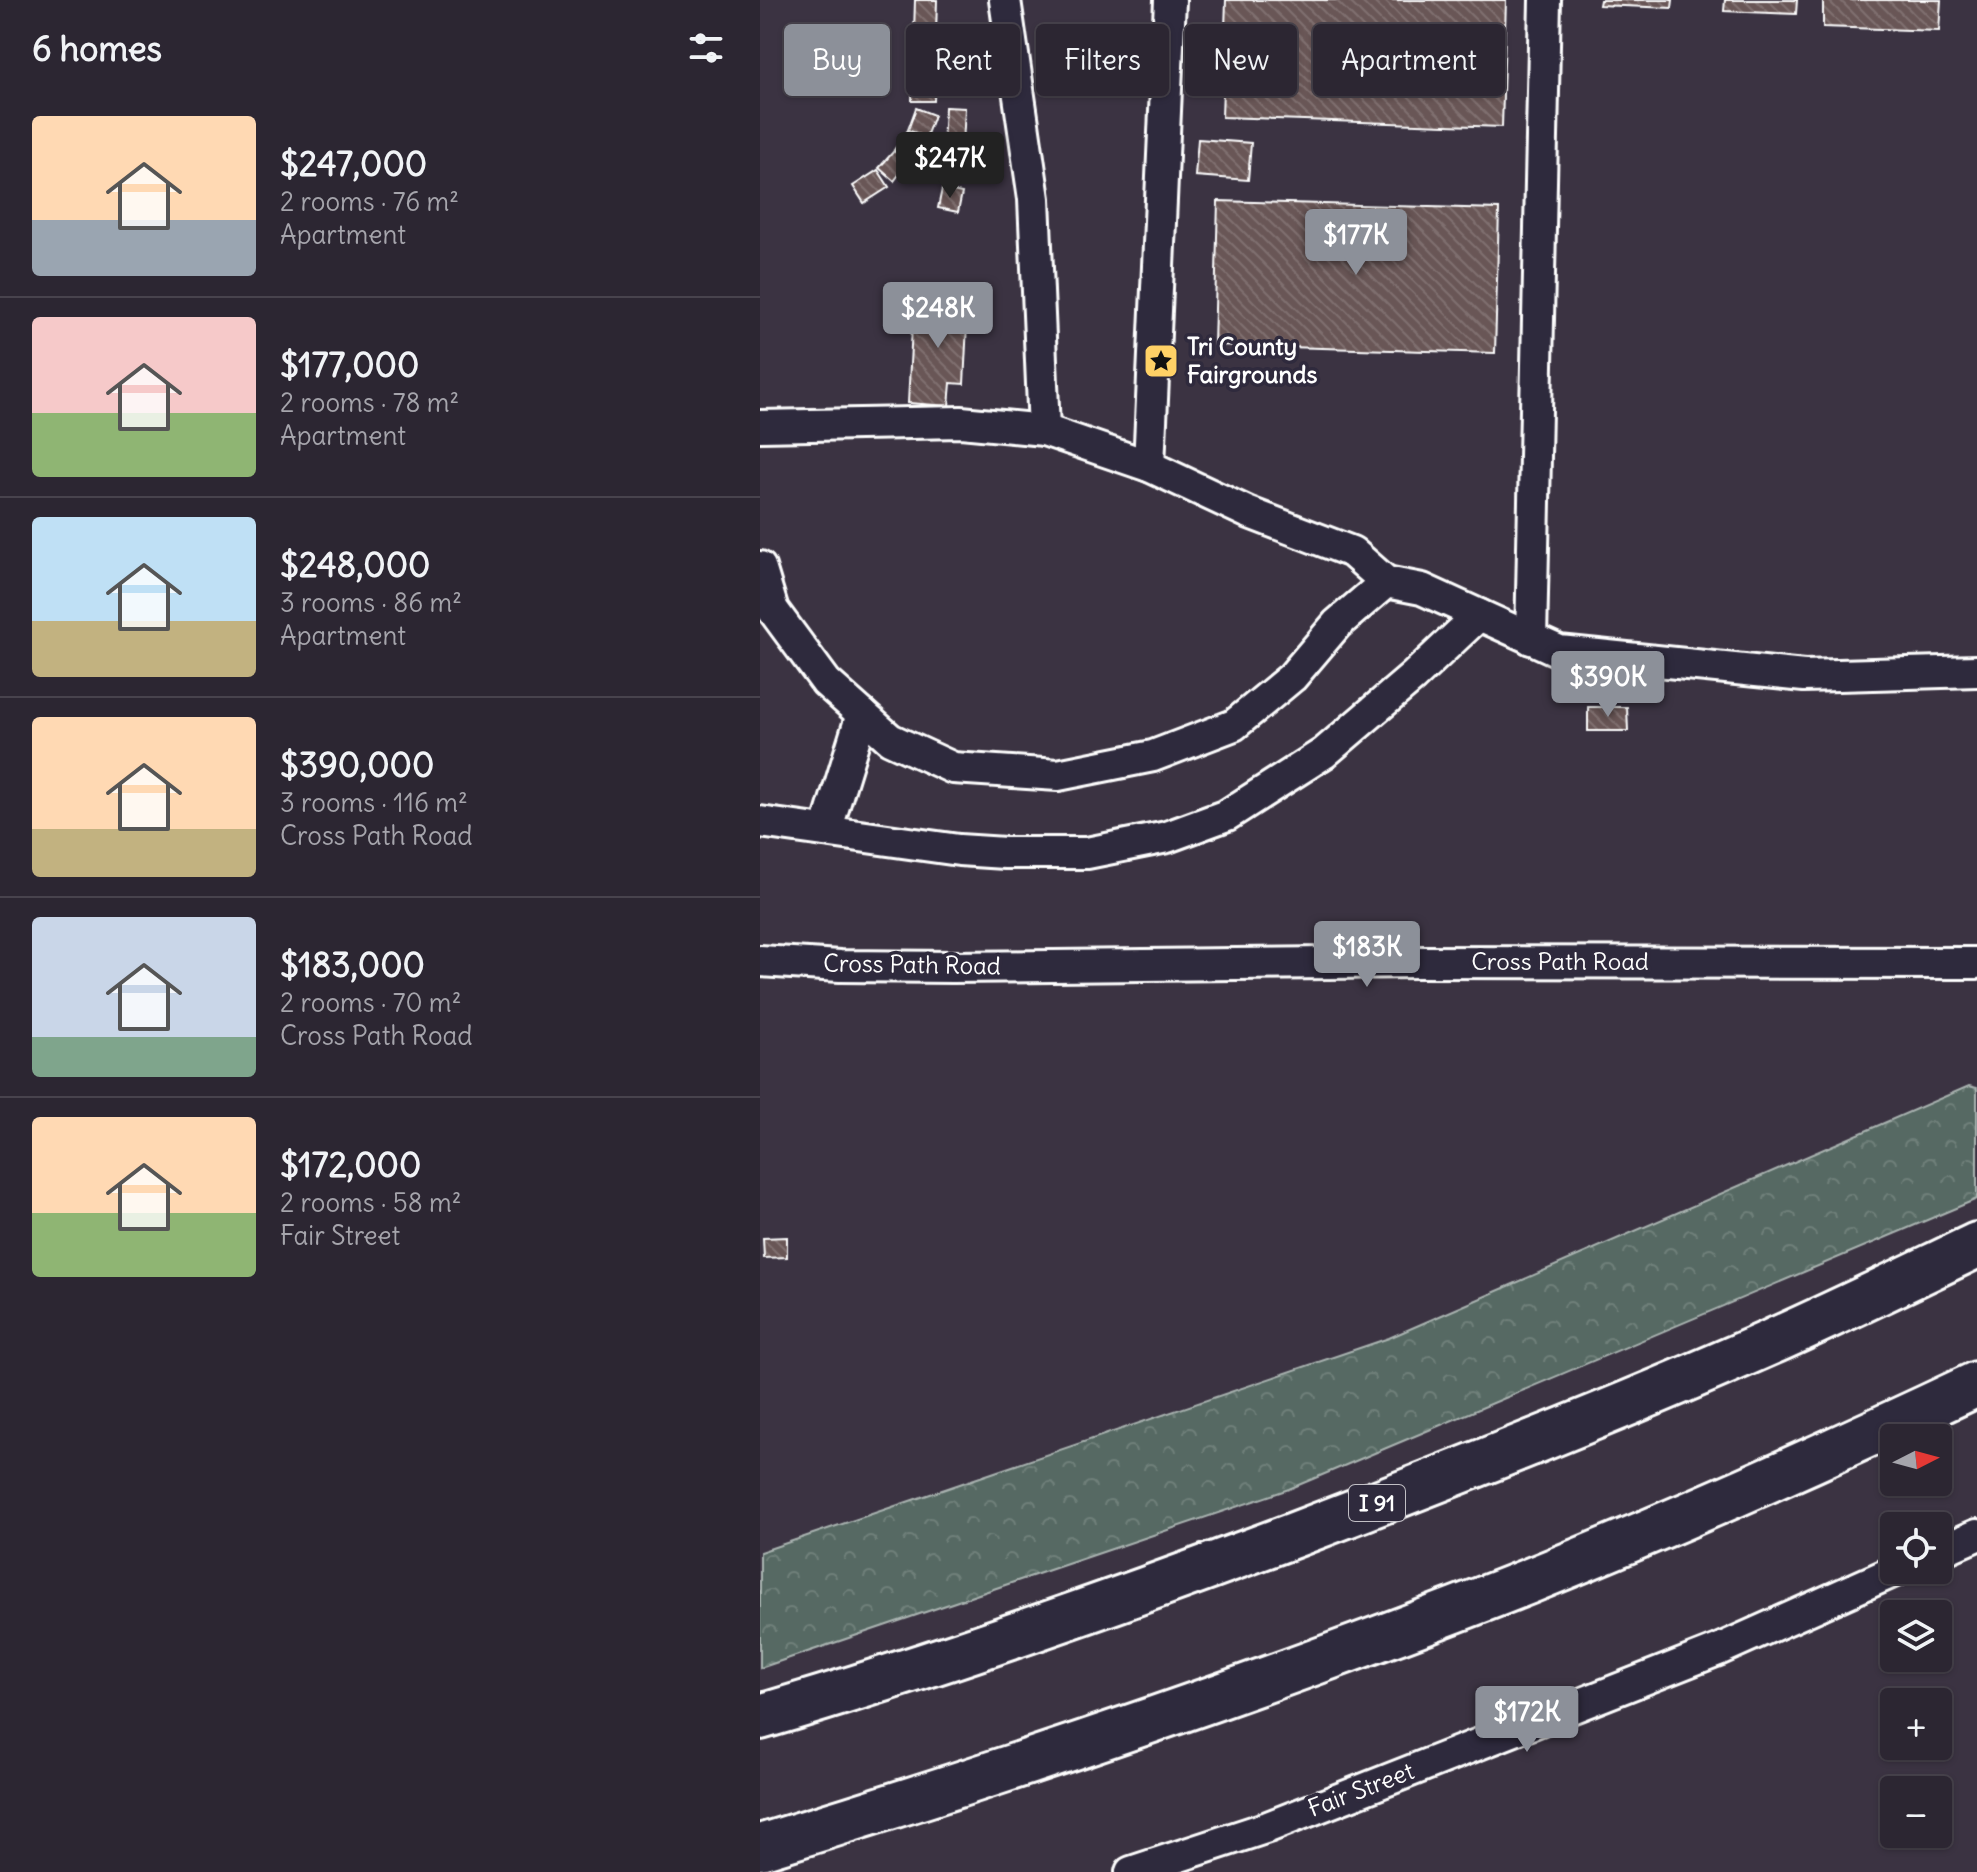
<!DOCTYPE html>
<meta charset="utf-8">
<style>
:root{--surface:#2c2632;--page:#38323e;--text:#f1f3f6;--muted:#a6a5ac;--line:#48434d;--accent:#8c9099}
body{margin:0;font-family:Delius,sans-serif;background:var(--page);color:var(--text);height:100vh;display:flex;flex-direction:column;font-size:30px;white-space:nowrap}
*{box-sizing:border-box;margin:0}
p{font-size:26px;color:var(--muted)}
.icon{flex:none;width:44px;height:44px;fill:none;stroke:currentColor;stroke-width:2;stroke-linecap:round;stroke-linejoin:round}
.map{position:relative;flex:1;overflow:hidden}
.panel{display:flex;flex-direction:column;background:var(--surface);width:760px}
.panel>*{flex:none}
.guide{position:absolute;left:24px;top:24px;width:760px;height:72px;display:flex;gap:16px}
.needle{width:52px;rotate:84deg}
.controls{position:absolute;left:1120px;top:1424px;display:grid;gap:16px}
.controls a{display:grid;place-items:center;width:72px;height:72px;border-radius:8px;background:var(--surface);box-shadow:0 2px 6px #0004,0 0 0 2px var(--line);font-size:40px}
.price{position:absolute;translate:-50% -68px;padding:0 18px;border-radius:8px;background:var(--accent);color:#fff;font-size:26px;line-height:52px;filter:drop-shadow(0 2px 4px #0008)}
.price::after{content:'';position:absolute;left:50%;top:48px;width:24px;height:18px;margin-left:-12px;background:inherit;clip-path:polygon(0 0,100% 0,50% 100%)}
.price.active{background:#222;color:#fff}
ul{padding:0;list-style:none}
li{display:flex;align-items:center;gap:24px;height:200px;padding:0 32px}
li+li{border-top:2px solid var(--line)}
li span{display:grid;place-items:center;flex:none;width:224px;height:160px;border-radius:8px;color:#555}
li>.icon{margin-inline-start:auto}
span .icon{width:96px;height:96px;fill:#fffc;stroke-width:1}
li b{font-size:34px}
h2{display:flex;justify-content:space-between;align-items:center;height:96px;padding:0 32px;font-size:34px}
.tag{padding:0 28px;border-radius:8px;background:var(--surface);box-shadow:0 2px 6px #0004,0 0 0 2px var(--line);font-size:28px;line-height:72px}
.tag.active{background:var(--accent);color:#fff}
main{display:flex;flex:1;min-height:0}
.map>svg:first-child{display:block}
.forest{fill:url(#forest-crowns);stroke:#aab4b1;stroke-width:2}
.building{fill:url(#building-back-hatch);stroke:#fff;stroke-width:2}
.lines{fill:none;stroke-linecap:round;stroke-linejoin:round}
.minor-casing{stroke:#fff;stroke-width:36}
.highway-casing{stroke:#fff;stroke-width:50}
.minor{stroke:#2f2a3d;stroke-width:30}
.highway{stroke:#2f2a3d;stroke-width:44}
.labels{text-anchor:middle;stroke-width:7;stroke-linejoin:round;paint-order:stroke}
.shield{fill:#2f2a3d;stroke:#c1bfc5;stroke-width:2}
.shield-label{font-size:22px;font-weight:bold;fill:#fff}
.poi-label{font-size:24px;font-weight:bold;fill:#fff;stroke:#2f2a3d;text-anchor:start}
.street-label{font-size:24px;fill:#fff;stroke:#2f2a3d}
</style>
<main>
<section class="panel">
<h2>6 homes<svg class="icon" aria-label="filters" viewBox="0 0 24 24"><path d="M4 7h16M4 17h16"/><circle cx="9" cy="7" r="2"/><circle cx="15" cy="17" r="2"/></svg></h2>
<ul>
<li><span style="background:linear-gradient(#ffd9b3 65%,#9aa5b1 0)"><svg class="icon" aria-label="home" viewBox="0 0 24 24"><path d="M3 11l9-7 9 7M6 9v11h12V9"/></svg></span><div><b>$247,000</b><p>2 rooms · 76 m²</p><p>Apartment</p></div></li>
<li><span style="background:linear-gradient(#f6c9c9 60%,#8fb573 0)"><svg class="icon" aria-label="home" viewBox="0 0 24 24"><path d="M3 11l9-7 9 7M6 9v11h12V9"/></svg></span><div><b>$177,000</b><p>2 rooms · 78 m²</p><p>Apartment</p></div></li>
<li><span style="background:linear-gradient(#bfe0f5 65%,#c2b280 0)"><svg class="icon" aria-label="home" viewBox="0 0 24 24"><path d="M3 11l9-7 9 7M6 9v11h12V9"/></svg></span><div><b>$248,000</b><p>3 rooms · 86 m²</p><p>Apartment</p></div></li>
<li><span style="background:linear-gradient(#ffd9b3 70%,#c2b280 0)"><svg class="icon" aria-label="home" viewBox="0 0 24 24"><path d="M3 11l9-7 9 7M6 9v11h12V9"/></svg></span><div><b>$390,000</b><p>3 rooms · 116 m²</p><p>Cross Path Road</p></div></li>
<li><span style="background:linear-gradient(#c9d6e8 75%,#7fa58c 0)"><svg class="icon" aria-label="home" viewBox="0 0 24 24"><path d="M3 11l9-7 9 7M6 9v11h12V9"/></svg></span><div><b>$183,000</b><p>2 rooms · 70 m²</p><p>Cross Path Road</p></div></li>
<li><span style="background:linear-gradient(#ffd9b3 60%,#8fb573 0)"><svg class="icon" aria-label="home" viewBox="0 0 24 24"><path d="M3 11l9-7 9 7M6 9v11h12V9"/></svg></span><div><b>$172,000</b><p>2 rooms · 58 m²</p><p>Fair Street</p></div></li>
</ul>
</section>
<div class="map">
<svg width="1217" height="1872" viewBox="0 0 1217 1872">
<defs>
<pattern id="forest-crowns" width="20" height="18" patternUnits="userSpaceOnUse" patternTransform="scale(2)"><rect width="20" height="18" fill="#566963"/><path d="M2 6a3 3 0 1 1 6 0M12 15a3 3 0 1 1 6 0" fill="none" stroke="#6f807a"/></pattern>
<pattern id="building-back-hatch" width="6" height="6" patternUnits="userSpaceOnUse" patternTransform="scale(2)"><rect width="6" height="6" fill="#695757"/><path d="M-1 5l2 2M0 0l6 6M5-1l2 2" fill="none" stroke="#807070"/></pattern>
</defs>
<rect width="100%" height="100%" fill="#3b3342"/>
<filter id="ink" filterUnits="userSpaceOnUse"><feTurbulence type="fractalNoise" baseFrequency=".0125" numOctaves="2"/><feDisplacementMap in="SourceGraphic" scale="16" xChannelSelector="R" yChannelSelector="G"/><feConvolveMatrix kernelMatrix="1 2 1 2 8 2 1 2 1" color-interpolation-filters="sRGB"/></filter>
<g filter="url(#ink)">
<polygon class="forest" points="1209,1086 1217,1088 1217,1199 529,1489 0,1668 0,1552 629,1338"/>
<g class="building">
<polygon points="155,0 177,0 174,101 152,101"/>
<polygon points="466,0 746,0 742,127 462,117"/>
<polygon points="840,0 913,0 912,8 839,5"/>
<polygon points="965,0 1037,0 1036,14 964,11"/>
<polygon points="1063,0 1181,0 1179,31 1063,27"/>
<polygon points="185,107 205,108 201,182 181,181"/>
<polygon points="156,108 174,115 166,137 148,130"/>
<polygon points="148,130 163,141 149,161 134,150"/>
<polygon points="438,139 491,143 488,180 435,176"/>
<polygon points="134,151 148,163 134,181 119,168"/>
<polygon points="118,170 129,187 104,203 93,186"/>
<polygon points="182,189 202,193 198,212 178,208"/>
<polygon points="458,201 739,209 735,353 454,345"/>
<polygon points="166,296 189,297 189,308 222,310 221,324 207,324 204,384 191,383 189,406 148,403 153,307 165,308"/>
<polygon points="828,707 867,707 868,731 828,731"/>
<polygon points="27,1237 27,1257 4,1258 3,1238"/>
</g>
<g class="lines">
<defs>
<g id="minor">
<polyline points="245,0 274,199 284,430"/>
<polyline points="0,426 201,422 284,430 389,466 487,512 592,552 626,582"/>
<polyline points="389,466 410,0"/>
<polyline points="0,567 13,610 66,682 130,739 193,768 298,775 393,756 474,725 532,677 577,624 626,582 662,589 799,651 1044,676 1217,671"/>
<polyline points="771,639 785,0"/>
<polyline points="0,822 199,850 245,853 327,853 407,837 467,815 564,753 653,677 719,615"/>
<polyline points="66,831 102,714"/>
<polyline points="0,961 80,966 193,967 656,962 1217,963"/>
<polyline points="1178,1552 1217,1535"/>
<polyline points="371,1872 508,1827 958,1650 1137,1570"/>
</g>
<g id="highway">
<path d="M 0,1717 C 181,1664 358,1601 534,1535 C 694,1474 853,1412 1009,1343 C 1079,1312 1148,1278 1217,1245"/>
<path d="M 0,1847 C 184,1791 366,1731 547,1665 C 621,1638 694,1611 767,1582 C 919,1521 1069,1454 1217,1384"/>
</g>
</defs>
<use href="#minor" class="minor-casing"/>
<use href="#highway" class="highway-casing"/>
<use href="#minor" class="minor"/>
<use href="#highway" class="highway"/>
</g>
</g>
<defs>
<symbol id="sight-square" viewBox="-11 -11 22 22"><rect x="-9" y="-9" width="18" height="18" rx="4" fill="#ffd166" stroke="#2f2a3d"/><path d="M0-6L1.8-2.2L6-1.7L2.9 1.2L3.7 5.4L0 3.3L-3.7 5.4L-2.9 1.2L-6-1.7L-1.8-2.2Z" fill="#111"/></symbol>
</defs>
<g fill-rule="evenodd">
<use href="#sight-square" x="381" y="341" width="40" height="40"/>
</g>
<g class="labels">
<rect class="shield" x="589" y="1485" width="56" height="36" rx="6"/>
<g class="shield-label">
<text x="617" y="1511">I 91</text>
</g>
<g class="poi-label">
<text x="427" y="355">Tri County<tspan x="427" dy="28">Fairgrounds</tspan></text>
</g>
<g class="street-label">
<text x="800" y="970">Cross Path Road</text>
<text transform="translate(152 965) rotate(1)" y="8">Cross Path Road</text>
<text transform="translate(601 1790) rotate(-21)" y="8">Fair Street</text>
</g>
</g>
</svg>
<div class="controls">
<a><svg class="needle" viewBox="-14 -14 28 28"><path d="M0-13l5 13h-10z" fill="#e53935"/><path d="M0 13l5-13h-10z" fill="#a6a5ac"/></svg></a>
<a><svg class="icon" aria-label="locate" viewBox="0 0 24 24"><circle cx="12" cy="12" r="6"/><path d="M12 2v4M12 18v4M2 12h4M18 12h4"/></svg></a>
<a><svg class="icon" aria-label="layers" viewBox="0 0 24 24"><path d="M12 4l9 5-9 5-9-5zM3 14l9 5 9-5"/></svg></a>
<a>+</a>
<a>−</a>
</div>
<b class="price active" style="left:190px;top:200px">$247K</b>
<b class="price" style="left:596px;top:277px">$177K</b>
<b class="price" style="left:178px;top:350px">$248K</b>
<b class="price" style="left:848px;top:719px">$390K</b>
<b class="price" style="left:607px;top:989px">$183K</b>
<b class="price" style="left:767px;top:1754px">$172K</b>
<div class="guide">
<a class="tag active">Buy</a>
<a class="tag">Rent</a>
<a class="tag">Filters</a>
<a class="tag">New</a>
<a class="tag">Apartment</a>
</div>
</div>
</main>
